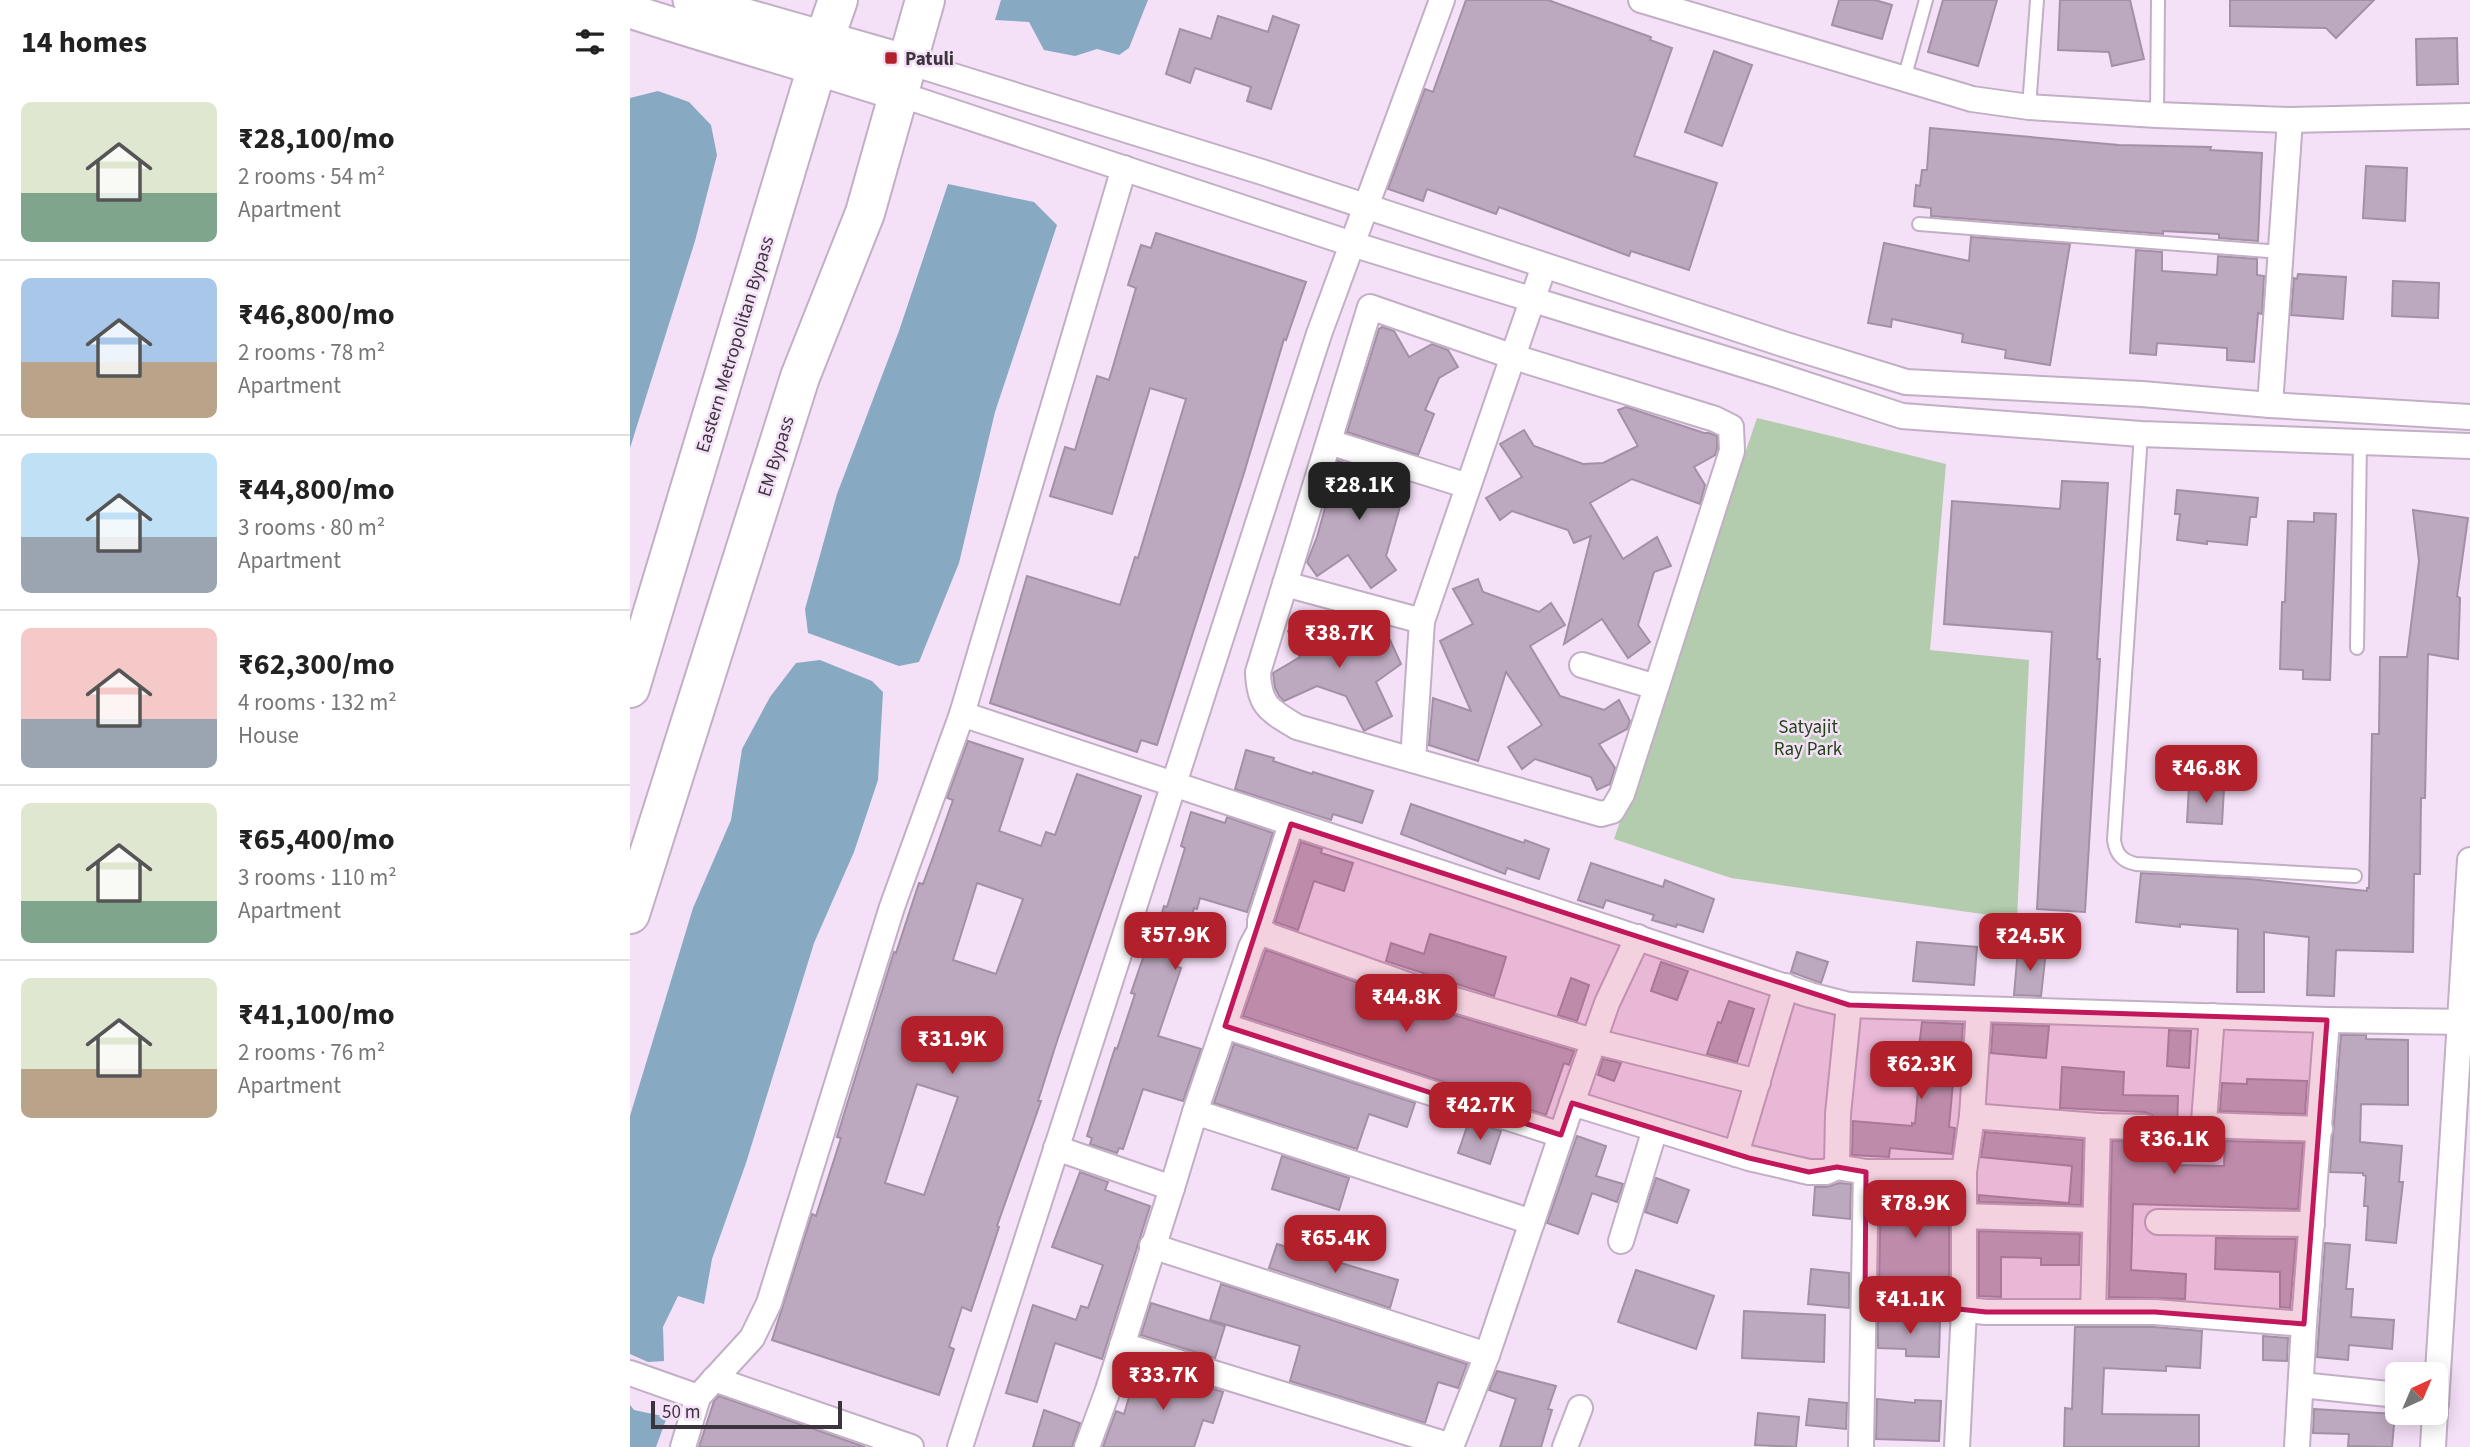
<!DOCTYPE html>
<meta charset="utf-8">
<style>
:root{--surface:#fff;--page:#f2f2f2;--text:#222;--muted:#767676;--line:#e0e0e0;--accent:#b2202b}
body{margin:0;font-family:"Source Sans 3",sans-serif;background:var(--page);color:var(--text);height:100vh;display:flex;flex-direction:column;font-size:26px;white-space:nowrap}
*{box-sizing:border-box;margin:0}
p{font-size:23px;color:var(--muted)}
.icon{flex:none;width:38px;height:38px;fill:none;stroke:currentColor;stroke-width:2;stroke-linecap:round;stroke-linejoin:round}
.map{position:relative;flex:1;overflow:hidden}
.details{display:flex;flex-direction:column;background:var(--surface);width:630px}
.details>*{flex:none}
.needle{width:46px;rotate:44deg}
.fabs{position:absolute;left:1755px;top:1362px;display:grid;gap:14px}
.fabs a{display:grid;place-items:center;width:63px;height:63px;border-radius:10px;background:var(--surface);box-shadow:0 4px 18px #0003;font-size:35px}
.scale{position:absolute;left:21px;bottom:18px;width:191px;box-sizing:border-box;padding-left:7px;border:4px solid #3c343d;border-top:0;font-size:19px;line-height:24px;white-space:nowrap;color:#3c343d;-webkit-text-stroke:5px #f4e0f7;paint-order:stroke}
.price{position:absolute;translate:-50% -60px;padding:0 16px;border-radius:14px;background:var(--accent);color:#fff;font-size:23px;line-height:46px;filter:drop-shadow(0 2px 4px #0008)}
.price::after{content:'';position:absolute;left:50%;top:42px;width:21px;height:16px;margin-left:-10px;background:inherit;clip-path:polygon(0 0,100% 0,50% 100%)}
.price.current{background:#222;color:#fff}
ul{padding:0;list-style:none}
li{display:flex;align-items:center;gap:21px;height:175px;padding:0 21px}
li+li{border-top:2px solid var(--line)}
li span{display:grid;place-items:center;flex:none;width:196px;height:140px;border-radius:10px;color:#555}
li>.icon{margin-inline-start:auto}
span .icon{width:84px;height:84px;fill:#fffc;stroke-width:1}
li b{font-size:30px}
h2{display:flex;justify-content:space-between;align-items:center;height:84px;padding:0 21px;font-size:30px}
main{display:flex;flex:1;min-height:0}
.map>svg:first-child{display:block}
.green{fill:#b3ccad}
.water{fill:#87a9c2}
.building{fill:#bda9bf;stroke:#a390a5;stroke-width:2;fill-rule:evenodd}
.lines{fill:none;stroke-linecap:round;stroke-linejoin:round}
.lane-casing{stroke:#c2afc5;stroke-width:16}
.street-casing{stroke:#c2afc5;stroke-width:28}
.secondary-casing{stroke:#c2afc5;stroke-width:37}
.primary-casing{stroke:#c2afc5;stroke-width:42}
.lane{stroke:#fff;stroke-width:12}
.street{stroke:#fff;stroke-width:24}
.secondary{stroke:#fff;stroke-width:33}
.primary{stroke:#fff;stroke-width:38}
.marked{fill:#c2185b;fill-opacity:0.2;stroke:#c2185b;stroke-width:5;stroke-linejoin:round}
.poi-dot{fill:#b2202b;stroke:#f4e0f7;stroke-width:2.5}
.labels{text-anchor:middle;stroke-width:5;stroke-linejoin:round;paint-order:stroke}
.poi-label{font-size:19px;font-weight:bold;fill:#3c343d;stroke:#f4e0f7;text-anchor:start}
.street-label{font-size:19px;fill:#3c343d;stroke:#f4e0f7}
.park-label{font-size:19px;fill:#214417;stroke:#f4e0f7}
</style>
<main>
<section class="details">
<h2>14 homes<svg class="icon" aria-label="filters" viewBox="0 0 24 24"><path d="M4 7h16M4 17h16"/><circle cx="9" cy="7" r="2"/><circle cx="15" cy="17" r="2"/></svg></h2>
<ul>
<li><span style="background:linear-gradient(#dfe7d0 65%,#7fa58c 0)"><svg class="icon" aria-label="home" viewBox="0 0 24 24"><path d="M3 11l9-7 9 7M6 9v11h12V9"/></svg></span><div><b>₹28,100/mo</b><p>2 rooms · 54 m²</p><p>Apartment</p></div></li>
<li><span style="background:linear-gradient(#a9c7e8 60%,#b9a48a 0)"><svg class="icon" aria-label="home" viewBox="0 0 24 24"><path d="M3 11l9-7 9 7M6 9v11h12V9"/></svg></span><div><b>₹46,800/mo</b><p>2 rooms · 78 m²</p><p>Apartment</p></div></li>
<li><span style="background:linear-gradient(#bfe0f5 60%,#9aa5b1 0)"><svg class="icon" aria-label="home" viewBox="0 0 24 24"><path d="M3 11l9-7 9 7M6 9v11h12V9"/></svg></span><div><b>₹44,800/mo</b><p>3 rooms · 80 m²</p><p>Apartment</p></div></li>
<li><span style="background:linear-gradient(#f6c9c9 65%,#9aa5b1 0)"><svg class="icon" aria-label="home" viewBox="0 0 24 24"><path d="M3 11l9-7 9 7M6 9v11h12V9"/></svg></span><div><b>₹62,300/mo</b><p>4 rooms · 132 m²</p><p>House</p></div></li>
<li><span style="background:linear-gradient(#dfe7d0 70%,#7fa58c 0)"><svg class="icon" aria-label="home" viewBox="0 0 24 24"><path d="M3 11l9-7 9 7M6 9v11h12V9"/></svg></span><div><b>₹65,400/mo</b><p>3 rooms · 110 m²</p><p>Apartment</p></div></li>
<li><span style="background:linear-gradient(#dfe7d0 65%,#b9a48a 0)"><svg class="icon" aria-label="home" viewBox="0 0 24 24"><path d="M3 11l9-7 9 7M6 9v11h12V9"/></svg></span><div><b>₹41,100/mo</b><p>2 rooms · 76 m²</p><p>Apartment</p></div></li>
</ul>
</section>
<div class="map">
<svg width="1840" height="1447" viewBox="0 0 1840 1447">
<rect width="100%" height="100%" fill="#f4e0f7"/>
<polygon class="green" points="1127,418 1316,464 1300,650 1399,660 1387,919 1101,878 984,839"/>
<g class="water">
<polygon points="371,0 518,0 499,48 489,55 467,49 445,56 414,50 399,22 365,20"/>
<polygon points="28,91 59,102 81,125 87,155 65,241 0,448 0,98"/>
<polygon points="318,184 404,202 427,225 365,412 329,563 289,662 269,666 178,633 175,609 207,494 269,331"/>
<polygon points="190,660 242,681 253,692 248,780 224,852 184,943 116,1163 82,1259 74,1304 48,1296 33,1327 34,1361 18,1362 0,1354 0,1116 63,908 101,820 112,749 140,697 166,663"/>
<polygon points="0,1405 4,1410 37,1417 26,1447 0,1447"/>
</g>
<g class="building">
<polygon points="836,0 918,0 1021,37 1020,40 1042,48 1004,156 1087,183 1059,270 1001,251 999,256 869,207 866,214 797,189 793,201 758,189 795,89 803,92"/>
<polygon points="1209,0 1245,0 1262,5 1252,39 1202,25"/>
<polygon points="1313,0 1367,0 1348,66 1298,52"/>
<polygon points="1430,0 1500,0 1514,59 1482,66 1479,52 1428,50"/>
<polygon points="1600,0 1744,0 1706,38 1696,28 1600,26"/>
<polygon points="588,16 638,32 643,16 669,25 641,109 617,101 621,87 565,68 560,83 536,74 550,29 581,39"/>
<polygon points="1827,38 1828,84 1787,85 1786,39"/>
<polygon points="1084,51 1122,65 1092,146 1055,132"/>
<polygon points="1300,128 1489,145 1581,147 1580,150 1632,153 1628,241 1589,238 1589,234 1533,231 1533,234 1301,216 1301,208 1284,206 1286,185 1290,186 1292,170 1297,170"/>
<polygon points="1736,166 1777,168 1775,221 1733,218"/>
<polygon points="526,233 676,282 656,340 654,339 614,473 527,745 511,740 507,752 360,703 397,576 490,605 505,557 508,558 556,399 520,388 482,514 420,496 435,447 445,450 467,376 479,380 506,288 498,285 511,245 521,248"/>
<polygon points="1341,237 1440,244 1420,365 1375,358 1376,350 1332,342 1333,334 1262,319 1261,327 1238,323 1254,243 1339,261"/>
<polygon points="1506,250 1532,252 1532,271 1587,275 1588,256 1627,259 1627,275 1634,276 1632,314 1628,313 1624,362 1597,360 1597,348 1527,343 1526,355 1500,353"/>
<polygon points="1668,274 1716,277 1713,319 1661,315 1664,278 1667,279"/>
<polygon points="1763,281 1809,283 1808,318 1762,316"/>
<polygon points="752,327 764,331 779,357 802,344 818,350 828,367 809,378 795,410 804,414 788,455 717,432 749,329"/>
<polygon points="996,407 1074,433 1079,433 1087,436 1087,449 1085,455 1064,467 1075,485 1070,504 1002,479 960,503 993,559 1027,537 1041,566 1024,572 1008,625 1020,642 998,658 972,619 934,644 961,536 944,543 938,530 882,511 870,520 856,498 892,477 870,444 894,430 904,446 953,464 973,463 1008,446 988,410"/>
<polygon points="708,461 777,482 756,556 766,570 741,588 718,555 687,576 677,562 687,537"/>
<polygon points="1432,481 1478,483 1467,659 1470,659 1455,912 1407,909 1422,632 1314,624 1322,501 1430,509"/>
<polygon points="1547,490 1628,498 1626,517 1620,517 1617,545 1577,541 1577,544 1547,540 1550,514 1545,514"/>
<polygon points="1783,510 1838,518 1827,596 1830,598 1828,659 1798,654 1795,798 1791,798 1790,874 1784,874 1783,952 1706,950 1704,996 1677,995 1679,937 1634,932 1634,992 1607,992 1608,929 1550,924 1550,927 1506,922 1511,873 1620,879 1737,891 1737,888 1739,888 1742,734 1749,734 1750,657 1777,657 1789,561"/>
<polygon points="1684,513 1706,514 1700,680 1673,679 1673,670 1650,669 1652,602 1655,602 1658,521 1684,522"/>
<polygon points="848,579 853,592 909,612 921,603 935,625 900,646 930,696 974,710 989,700 1000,721 997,729 969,744 985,768 980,784 967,790 961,777 905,759 892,769 878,747 912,725 876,672 848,761 799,745 803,698 841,711 810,641 843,624 823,589"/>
<polygon points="687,616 695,630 740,645 760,640 771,664 746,682 762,716 734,731 716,696 687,686 654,701 649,696 645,688 643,673 670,657 658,631"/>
<path d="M 338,741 L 393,759 L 369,831 L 411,846 L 416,832 L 425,835 L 447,774 L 511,796 L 427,1041 L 408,1101 L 411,1101 L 367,1226 L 369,1227 L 341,1311 L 332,1307 L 319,1347 L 324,1349 L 309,1395 L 142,1340 L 182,1214 L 186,1216 L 211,1138 L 207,1137 L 264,952 L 266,953 L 289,883 L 293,884 L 303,857 L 323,800 L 317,798 ZM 347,883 L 393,899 L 366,974 L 323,960 ZM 287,1084 L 328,1097 L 294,1195 L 255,1183 Z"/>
<polygon points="616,750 644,758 643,761 682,774 683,772 743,791 732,823 703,814 701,820 605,789"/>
<polygon points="1559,786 1594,788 1592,824 1557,822"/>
<polygon points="781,804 894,843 895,840 919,849 909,879 877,868 875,874 771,834"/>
<polygon points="561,812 595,823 597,817 643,833 617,912 570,898 567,909 564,908 546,966 551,968 528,1036 571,1049 553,1101 513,1089 493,1149 489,1148 487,1153 460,1144 462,1138 457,1136 485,1048 487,1049 505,994 501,993 514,955 519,957 534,906 537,907 555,848 551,846"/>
<polygon points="671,842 692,849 691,853 723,863 714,891 684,881 668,930 645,922"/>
<polygon points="961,863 1033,887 1035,880 1084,899 1073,932 1047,924 1046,927 1022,920 1024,915 976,900 973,908 948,900"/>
<polygon points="800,934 876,957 864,996 756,961 761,943 794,954"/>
<polygon points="1287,942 1347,947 1344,985 1283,981"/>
<polygon points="1388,949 1416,951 1411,996 1384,995"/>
<polygon points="636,950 790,1005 944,1051 939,1065 934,1063 916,1115 613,1016"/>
<polygon points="1167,952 1198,962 1191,983 1161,972"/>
<polygon points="1031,962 1058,971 1047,1000 1021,991"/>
<polygon points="941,978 959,985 947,1021 928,1015"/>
<polygon points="1099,1001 1124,1009 1107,1062 1077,1054 1088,1022 1091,1023"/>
<polygon points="1292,1022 1333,1024 1331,1050 1326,1049 1319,1127 1325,1128 1322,1154 1260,1148 1259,1157 1222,1155 1223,1121 1282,1126 1282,1123 1285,1124 1291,1056 1288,1056"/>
<polygon points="1363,1024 1419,1026 1416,1058 1361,1053"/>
<polygon points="1539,1030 1561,1031 1559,1068 1537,1066"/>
<polygon points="1711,1035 1736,1035 1736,1039 1778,1040 1778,1105 1731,1104 1730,1142 1772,1146 1769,1182 1773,1182 1766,1243 1736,1240 1738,1206 1734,1206 1736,1176 1733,1175 1733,1173 1700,1172"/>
<polygon points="604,1044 785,1103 777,1127 739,1114 727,1149 584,1103"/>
<polygon points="973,1059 991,1063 984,1081 968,1075"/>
<polygon points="1432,1067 1494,1072 1493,1095 1548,1096 1546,1165 1594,1166 1595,1141 1673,1143 1668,1209 1503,1204 1501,1270 1556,1274 1555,1299 1479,1297 1482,1141 1521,1140 1527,1134 1529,1127 1522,1115 1515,1112 1430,1108"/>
<polygon points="1617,1079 1677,1081 1675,1114 1590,1111 1592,1083 1617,1084"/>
<polygon points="839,1121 871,1131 860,1164 828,1153"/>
<polygon points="1355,1132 1453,1140 1451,1205 1349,1202 1349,1195 1439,1203 1442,1166 1351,1157"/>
<polygon points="947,1136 976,1146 966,1176 993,1184 987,1202 962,1193 948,1234 917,1223"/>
<polygon points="652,1156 719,1178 709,1210 642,1189"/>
<polygon points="450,1172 478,1182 475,1190 520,1206 472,1359 425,1343 407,1402 376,1393 403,1305 446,1320 451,1306 458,1308 473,1265 422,1247"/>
<polygon points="1026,1178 1059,1190 1047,1223 1015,1212"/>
<polygon points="1209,1183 1221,1184 1220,1219 1183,1215 1185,1187 1197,1187"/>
<polygon points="1251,1187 1319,1192 1319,1293 1249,1286"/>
<polygon points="1349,1231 1450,1234 1449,1265 1411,1265 1411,1258 1371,1257 1371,1297 1349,1296"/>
<polygon points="1586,1238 1666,1239 1660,1308 1650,1307 1650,1272 1585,1269"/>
<polygon points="1695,1243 1720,1245 1716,1289 1723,1289 1721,1317 1764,1320 1762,1349 1719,1345 1718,1360 1687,1357"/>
<polygon points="647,1244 768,1280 760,1308 639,1268"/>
<polygon points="1181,1269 1219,1273 1219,1308 1178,1304"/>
<polygon points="1006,1270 1084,1296 1066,1349 988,1322"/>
<polygon points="591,1284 837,1364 828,1388 808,1382 795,1423 660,1381 670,1346 580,1320"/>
<polygon points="521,1303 595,1326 585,1358 511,1335"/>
<polygon points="1114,1311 1195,1315 1194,1362 1112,1358"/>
<polygon points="1248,1315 1310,1322 1309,1357 1276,1356 1276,1349 1248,1348"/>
<polygon points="1445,1327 1524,1327 1572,1331 1570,1368 1536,1366 1536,1371 1474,1368 1472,1414 1569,1415 1569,1447 1434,1447 1435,1408 1442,1409"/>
<polygon points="1633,1336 1658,1338 1657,1361 1633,1360"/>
<polygon points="502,1364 593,1392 583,1423 573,1420 564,1447 473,1447 486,1411 494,1414 507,1371 500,1368"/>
<polygon points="867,1371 926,1386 918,1409 922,1410 911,1447 870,1447 886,1399 859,1390"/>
<polygon points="89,1396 235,1447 69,1447 84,1401"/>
<polygon points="1179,1399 1217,1403 1216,1429 1176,1425"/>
<polygon points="1247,1399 1285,1403 1285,1400 1311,1401 1309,1441 1246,1439"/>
<polygon points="1684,1409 1765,1414 1762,1447 1718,1446 1719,1434 1683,1433"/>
<polygon points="414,1410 450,1423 442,1447 403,1447"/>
<polygon points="1128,1413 1169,1417 1166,1447 1125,1445"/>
</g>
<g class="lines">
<defs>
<g id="lane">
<polyline points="1274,79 1296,0"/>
<polyline points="1399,107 1407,0"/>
<polyline points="1527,115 1528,0"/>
<polyline points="1289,224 1651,252"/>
<path d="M 1511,434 L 1484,840 C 1486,854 1492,861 1506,864 L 1725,876"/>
<polyline points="1727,648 1730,442"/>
</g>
<g id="street">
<polyline points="1011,0 1342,99 1399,107 1527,115 1660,120 1840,116"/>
<polyline points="278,62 632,172 1153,344 1276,382 1512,394 1640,405 1840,417"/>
<polyline points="269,94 722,244 1144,374 1272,416 1511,434 1840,446"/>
<path d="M 740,307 L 884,357 L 1085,419 L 1101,427 L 1102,451 L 992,794 L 982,811 L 971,814 L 943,806 L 667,727 C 639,710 629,706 628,672 Z"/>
<polyline points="1640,405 1660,120"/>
<polyline points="699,442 838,486"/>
<polyline points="655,584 792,621"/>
<polyline points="952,665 1026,687"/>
<polyline points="332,714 1180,995 1219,1005 1697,1020 1840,1022"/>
<polyline points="783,760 792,621 914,266"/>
<polyline points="661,824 630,921 630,930 640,936 795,991 963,1041 1128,1082"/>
<polyline points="595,1026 931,1135"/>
<polyline points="942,1103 977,1003 1008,937"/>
<polyline points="565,1112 621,947 630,930"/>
<polyline points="1342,1116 1468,1126 1514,1127"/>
<polyline points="1574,1125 1690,1129"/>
<polyline points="426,1148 542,1188 565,1112 902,1222 942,1103 1119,1158 1179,1172 1196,1172 1207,1167 1236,1172 1334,1172"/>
<polyline points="1572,1148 1582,1016"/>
<polyline points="1106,1154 1156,986"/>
<polyline points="1207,1167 1208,1114 1219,1005"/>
<polyline points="1333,1216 1465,1220"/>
<polyline points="1528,1222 1682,1224"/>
<polyline points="991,1241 1025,1129"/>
<polyline points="522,1246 857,1355"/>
<polyline points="1235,1299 1356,1312 1525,1312 1674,1324"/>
<polyline points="1463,1312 1468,1126"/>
<polyline points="492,1345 821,1446"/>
<polyline points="0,1373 68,1397 53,1447"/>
<polyline points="84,1379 281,1447"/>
<polyline points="1671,1385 1768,1395"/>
<polyline points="68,1397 122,1338 139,1303 262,907 332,714 494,168"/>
<polyline points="1806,1404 1840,860"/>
<polyline points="330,1447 689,334 812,0"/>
<polyline points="457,1447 478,1390 542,1188"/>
<polyline points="821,1447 857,1355 902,1222"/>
<polyline points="935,1447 950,1408"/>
<polyline points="1231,1447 1236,1172"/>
<polyline points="1327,1447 1334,1310 1334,1172 1342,1116 1349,1009"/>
<polyline points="1667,1447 1674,1324 1697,1020"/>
<polyline points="1803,1447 1805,1412"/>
</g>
<g id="secondary">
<polyline points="60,0 278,62"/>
<path d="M 0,11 C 89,40 180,65 269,94"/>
</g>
<g id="primary">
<polyline points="0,688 187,67 194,40 208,0"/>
<polyline points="0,914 170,377 235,213 295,0"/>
</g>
</defs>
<use href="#lane" class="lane-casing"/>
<use href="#street" class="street-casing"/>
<use href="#secondary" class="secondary-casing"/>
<use href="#primary" class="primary-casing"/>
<use href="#lane" class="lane"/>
<use href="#street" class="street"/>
<use href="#secondary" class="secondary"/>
<use href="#primary" class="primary"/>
</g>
<path class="marked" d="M 661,824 L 1219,1005 L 1697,1020 L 1674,1324 L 1525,1312 L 1356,1312 L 1235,1299 L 1236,1172 L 1207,1167 L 1179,1172 L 1119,1158 L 942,1103 L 931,1135 L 595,1026 Z"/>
<rect class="poi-dot" x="254" y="51" width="14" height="14" rx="3.5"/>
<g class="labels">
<g class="poi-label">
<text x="275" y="65">Patuli</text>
</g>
<g class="street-label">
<text transform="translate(104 344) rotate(-73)" y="7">Eastern Metropolitan Bypass</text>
<text transform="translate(145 456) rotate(-73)" y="7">EM Bypass</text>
</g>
<g class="park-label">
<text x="1178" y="733">Satyajit<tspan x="1178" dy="22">Ray Park</tspan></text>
</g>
</g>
</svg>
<div class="fabs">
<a><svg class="needle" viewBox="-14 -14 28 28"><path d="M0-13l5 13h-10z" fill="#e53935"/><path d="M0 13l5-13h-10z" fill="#767676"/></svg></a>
</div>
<div class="scale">50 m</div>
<b class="price current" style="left:729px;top:522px">₹28.1K</b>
<b class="price" style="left:709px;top:670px">₹38.7K</b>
<b class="price" style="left:1576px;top:805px">₹46.8K</b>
<b class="price" style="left:545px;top:972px">₹57.9K</b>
<b class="price" style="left:1400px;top:973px">₹24.5K</b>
<b class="price" style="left:776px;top:1034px">₹44.8K</b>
<b class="price" style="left:322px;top:1076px">₹31.9K</b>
<b class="price" style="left:1291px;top:1101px">₹62.3K</b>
<b class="price" style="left:850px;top:1142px">₹42.7K</b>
<b class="price" style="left:1544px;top:1176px">₹36.1K</b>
<b class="price" style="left:1285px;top:1240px">₹78.9K</b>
<b class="price" style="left:705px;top:1275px">₹65.4K</b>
<b class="price" style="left:1280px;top:1336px">₹41.1K</b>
<b class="price" style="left:533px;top:1412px">₹33.7K</b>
</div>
</main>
